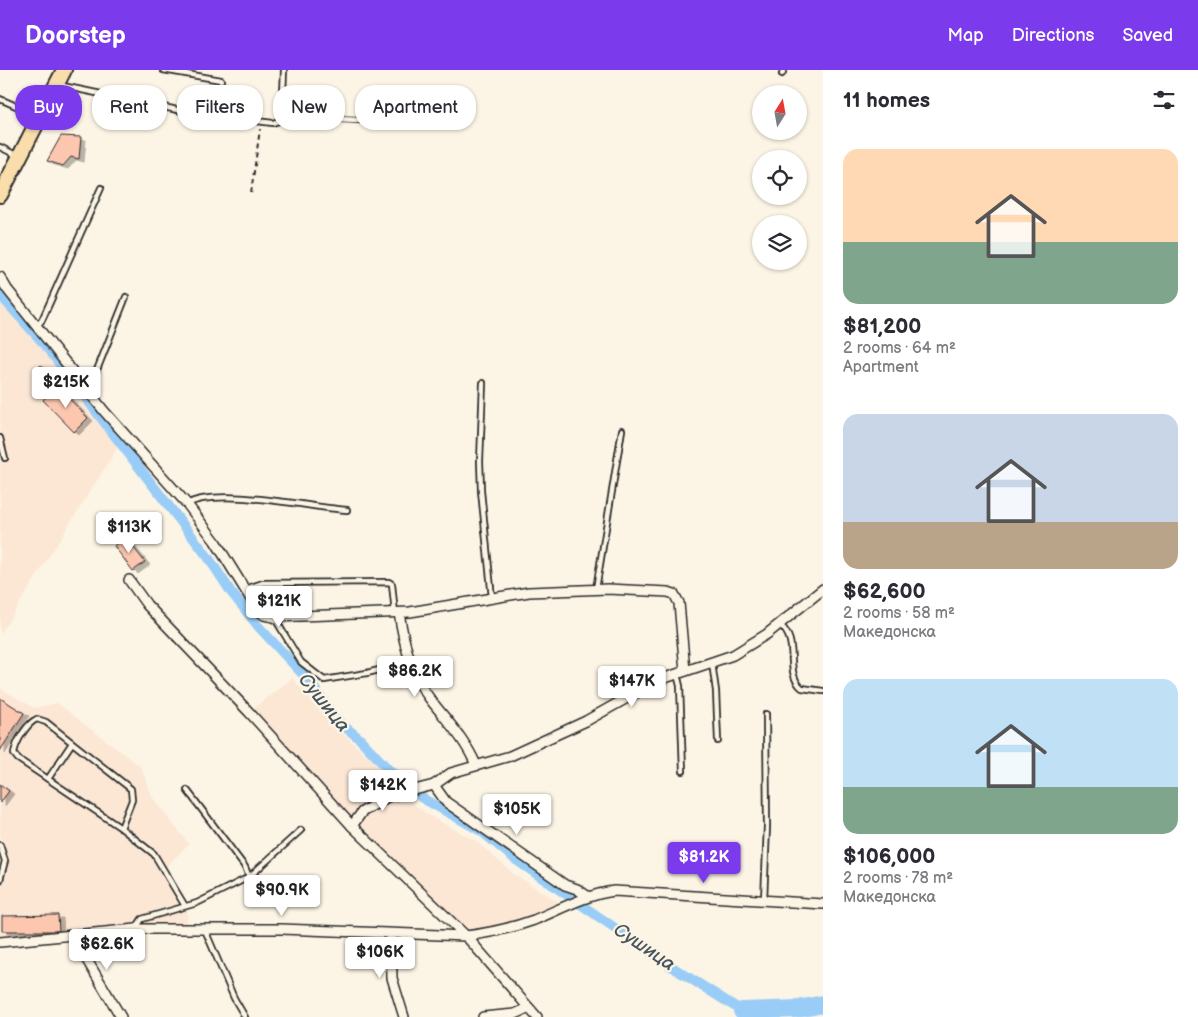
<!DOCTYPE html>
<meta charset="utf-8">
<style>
:root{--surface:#fff;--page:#f7f7f7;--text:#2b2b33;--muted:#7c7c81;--accent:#7c3aed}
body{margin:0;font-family:"Balsamiq Sans",sans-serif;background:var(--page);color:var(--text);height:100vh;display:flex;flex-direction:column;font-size:19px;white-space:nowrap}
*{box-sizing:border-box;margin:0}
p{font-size:16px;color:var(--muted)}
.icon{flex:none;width:28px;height:28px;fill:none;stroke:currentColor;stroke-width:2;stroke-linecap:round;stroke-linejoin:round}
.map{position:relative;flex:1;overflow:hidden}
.side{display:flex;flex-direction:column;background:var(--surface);width:375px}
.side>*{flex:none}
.hud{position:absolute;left:15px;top:15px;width:475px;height:45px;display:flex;gap:10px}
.needle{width:32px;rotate:11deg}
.tools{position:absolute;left:752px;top:15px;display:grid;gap:10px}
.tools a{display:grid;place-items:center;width:55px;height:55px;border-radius:50%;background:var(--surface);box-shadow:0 1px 4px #0004;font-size:25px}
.price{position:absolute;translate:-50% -42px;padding:0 11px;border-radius:5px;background:#fff;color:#222;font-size:16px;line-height:32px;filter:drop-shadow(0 1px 2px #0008)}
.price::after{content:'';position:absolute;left:50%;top:30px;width:15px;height:11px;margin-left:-8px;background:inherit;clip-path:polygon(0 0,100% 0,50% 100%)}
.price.active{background:var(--accent);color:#fff}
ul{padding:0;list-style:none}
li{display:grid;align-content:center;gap:10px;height:265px;padding:0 20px}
li span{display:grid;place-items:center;height:155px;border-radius:15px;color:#555}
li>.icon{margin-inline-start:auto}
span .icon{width:90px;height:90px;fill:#fffc;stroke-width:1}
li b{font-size:21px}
h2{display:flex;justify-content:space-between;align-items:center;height:60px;padding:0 20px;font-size:21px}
.tag{padding:0 18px;border-radius:20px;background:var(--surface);box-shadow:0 1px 4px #0004;font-size:18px;line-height:45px}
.tag.active{background:var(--accent);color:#fff}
header{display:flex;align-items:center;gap:30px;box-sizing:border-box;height:70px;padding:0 25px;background:var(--accent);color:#fff}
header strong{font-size:24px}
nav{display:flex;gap:28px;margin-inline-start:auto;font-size:18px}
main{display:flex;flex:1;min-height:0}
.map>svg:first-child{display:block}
.built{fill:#fce7d5}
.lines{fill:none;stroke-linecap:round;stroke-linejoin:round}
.canal{stroke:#99cdf7;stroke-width:10}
.river{stroke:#99cdf7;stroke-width:18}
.building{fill:#fdc7af;stroke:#2b2b2b;filter:url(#shadow)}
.service-casing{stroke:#2b2b2b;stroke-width:8}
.minor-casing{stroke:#2b2b2b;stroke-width:12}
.primary-casing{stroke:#2b2b2b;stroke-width:18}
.path{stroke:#2b2b2b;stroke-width:2;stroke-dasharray:5 4;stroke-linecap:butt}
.service{stroke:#fcf5e5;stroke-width:4.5}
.minor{stroke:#fcf5e5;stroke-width:9}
.primary{stroke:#f9deab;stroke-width:14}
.labels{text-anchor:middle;stroke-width:4.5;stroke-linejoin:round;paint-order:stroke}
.water-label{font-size:19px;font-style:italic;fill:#46545e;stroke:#fcf5e5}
</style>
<header>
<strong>Doorstep</strong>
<nav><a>Map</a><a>Directions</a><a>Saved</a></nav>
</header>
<main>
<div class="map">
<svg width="823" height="947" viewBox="0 0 823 947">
<defs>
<filter id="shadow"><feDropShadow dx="5" dy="3" stdDeviation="0" flood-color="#0004"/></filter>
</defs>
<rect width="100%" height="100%" fill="#fcf5e5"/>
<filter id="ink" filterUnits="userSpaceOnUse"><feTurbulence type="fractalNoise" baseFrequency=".02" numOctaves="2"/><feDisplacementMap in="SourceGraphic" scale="10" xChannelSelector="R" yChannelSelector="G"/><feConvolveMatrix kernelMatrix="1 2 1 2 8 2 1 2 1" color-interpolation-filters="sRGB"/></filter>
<g filter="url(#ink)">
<g class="built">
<polygon points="0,227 120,374 0,565"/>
<polygon points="292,608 338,659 397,713 409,730 425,743 476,771 514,804 566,837 531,851 466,866 352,756 249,642"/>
<polygon points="0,618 34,638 57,633 141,697 153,728 189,774 164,799 188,835 187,859 0,872"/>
</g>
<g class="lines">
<polyline class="canal" points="0,225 45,275 208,487 231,522 258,556 310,612 336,650 359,668 388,699 409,714 422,728 481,761 516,790 669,895 742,941"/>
<polyline class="river" points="742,941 798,939 823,934"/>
</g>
<g class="building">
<polygon points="61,66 81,67 79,89 71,87 63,96 47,91"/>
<polygon points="41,295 51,304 45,312 34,302"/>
<polygon points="57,316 88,348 74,362 43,330"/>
<polygon points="125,467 145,492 133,501 114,476"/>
<polygon points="0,628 24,643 0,681"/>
<polygon points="0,714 9,721 0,733"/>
<polygon points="58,845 59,861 2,861 2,846"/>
</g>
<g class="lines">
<defs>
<g id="service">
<polyline points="163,0 221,10"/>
<polyline points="782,4 784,0"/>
<polyline points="58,15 192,43 273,53 289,47 298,47 439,54 442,47 444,21"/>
<polyline points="0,29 39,46"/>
<polyline points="282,49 284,0"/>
<polyline points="0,77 18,86"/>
<polyline points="37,256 42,250 101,118"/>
<polyline points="483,313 480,391 481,421 492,528"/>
<polyline points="86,319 95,305 126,227"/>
<polyline points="0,368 5,388"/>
<path d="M 187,434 C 217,417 309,437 347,440"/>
<polyline points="245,519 263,513 389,512 392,514 395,543"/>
<polyline points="596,519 622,360"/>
<polyline points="274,547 301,592 324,610 367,603 411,592"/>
<path d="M 780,555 C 801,572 783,602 802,618 L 823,621"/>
<polyline points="712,593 716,621 718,671"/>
<polyline points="677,604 680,616 683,701"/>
<polyline points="48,709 72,673"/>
<polyline points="187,720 245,797 249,807"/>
<path d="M 121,758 L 132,730 L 131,719 L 46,652 L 37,649 C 27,653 15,673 14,684 L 18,689 L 121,758 L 154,784 L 185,836"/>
<polyline points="0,775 5,791 0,810"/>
<polyline points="764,830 767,756 766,644"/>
<polyline points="136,858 142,849 197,833 249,807 301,760"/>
<polyline points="205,860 234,928 245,947"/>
</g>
<g id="minor">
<polyline points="0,207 7,219 104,341 187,434 215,471 257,539 264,545 274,547 410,542 529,522 608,519 668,522 674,524 679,533 685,601"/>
<polyline points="129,510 147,535 249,642 352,756 466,866 537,947"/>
<path d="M 399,543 C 404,573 411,605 430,629 C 447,651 465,669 476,695"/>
<polyline points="434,715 446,732 565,815 577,819 587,826"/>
<polyline points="352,756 362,742 387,727 434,715 451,703 510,686 586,651 659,610 733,585 767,564 823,519"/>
<polyline points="391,864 392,908 404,947"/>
<polyline points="72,865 121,947"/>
<path d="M 0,872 L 136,859 L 281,859 L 466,866 C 489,863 512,858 534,850 C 561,839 585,825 614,821 L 823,834"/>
<polyline points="483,947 515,944 529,938"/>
</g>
<polyline id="primary" points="0,125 64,0"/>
</defs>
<use href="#service" class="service-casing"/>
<use href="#minor" class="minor-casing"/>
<use href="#primary" class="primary-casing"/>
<polyline class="path" points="251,123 260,59"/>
<use href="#service" class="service"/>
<use href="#minor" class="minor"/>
<use href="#primary" class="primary"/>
</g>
</g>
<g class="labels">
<g class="water-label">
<text transform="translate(325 632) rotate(51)" y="7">Сушица</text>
<text transform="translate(645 876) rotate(34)" y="7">Сушица</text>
</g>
</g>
</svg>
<div class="tools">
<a><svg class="needle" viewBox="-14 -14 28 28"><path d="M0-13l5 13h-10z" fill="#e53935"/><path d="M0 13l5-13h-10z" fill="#7c7c81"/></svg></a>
<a><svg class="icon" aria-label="locate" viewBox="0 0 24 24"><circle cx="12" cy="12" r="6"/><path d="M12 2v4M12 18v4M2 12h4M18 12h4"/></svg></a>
<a><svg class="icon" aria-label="layers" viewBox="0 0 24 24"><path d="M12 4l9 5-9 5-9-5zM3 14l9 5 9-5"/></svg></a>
</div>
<b class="price" style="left:66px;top:339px">$215K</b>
<b class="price" style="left:129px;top:484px">$113K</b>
<b class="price" style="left:279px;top:558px">$121K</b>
<b class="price" style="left:415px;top:628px">$86.2K</b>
<b class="price" style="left:632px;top:638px">$147K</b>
<b class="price" style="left:383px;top:742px">$142K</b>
<b class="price" style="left:517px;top:766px">$105K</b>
<b class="price active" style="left:704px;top:814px">$81.2K</b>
<b class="price" style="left:282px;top:847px">$90.9K</b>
<b class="price" style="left:107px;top:901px">$62.6K</b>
<b class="price" style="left:380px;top:909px">$106K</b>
<div class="hud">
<a class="tag active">Buy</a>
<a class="tag">Rent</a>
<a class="tag">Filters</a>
<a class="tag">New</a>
<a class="tag">Apartment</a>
</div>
</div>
<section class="side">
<h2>11 homes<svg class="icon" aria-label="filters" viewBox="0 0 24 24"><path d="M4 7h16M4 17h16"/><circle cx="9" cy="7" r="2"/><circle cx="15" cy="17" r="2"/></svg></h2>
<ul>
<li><span style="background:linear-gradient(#ffd9b3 60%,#7fa58c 0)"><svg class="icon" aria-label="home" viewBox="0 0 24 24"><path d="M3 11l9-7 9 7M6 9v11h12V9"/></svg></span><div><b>$81,200</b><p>2 rooms · 64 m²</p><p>Apartment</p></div></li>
<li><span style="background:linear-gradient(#c9d6e8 70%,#b9a48a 0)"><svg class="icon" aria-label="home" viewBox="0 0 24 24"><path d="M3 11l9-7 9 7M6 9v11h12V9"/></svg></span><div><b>$62,600</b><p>2 rooms · 58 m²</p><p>Македонска</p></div></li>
<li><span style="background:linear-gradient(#bfe0f5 70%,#7fa58c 0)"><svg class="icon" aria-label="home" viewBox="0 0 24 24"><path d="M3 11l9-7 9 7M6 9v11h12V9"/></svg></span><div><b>$106,000</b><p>2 rooms · 78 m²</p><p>Македонска</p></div></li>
</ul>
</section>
</main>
